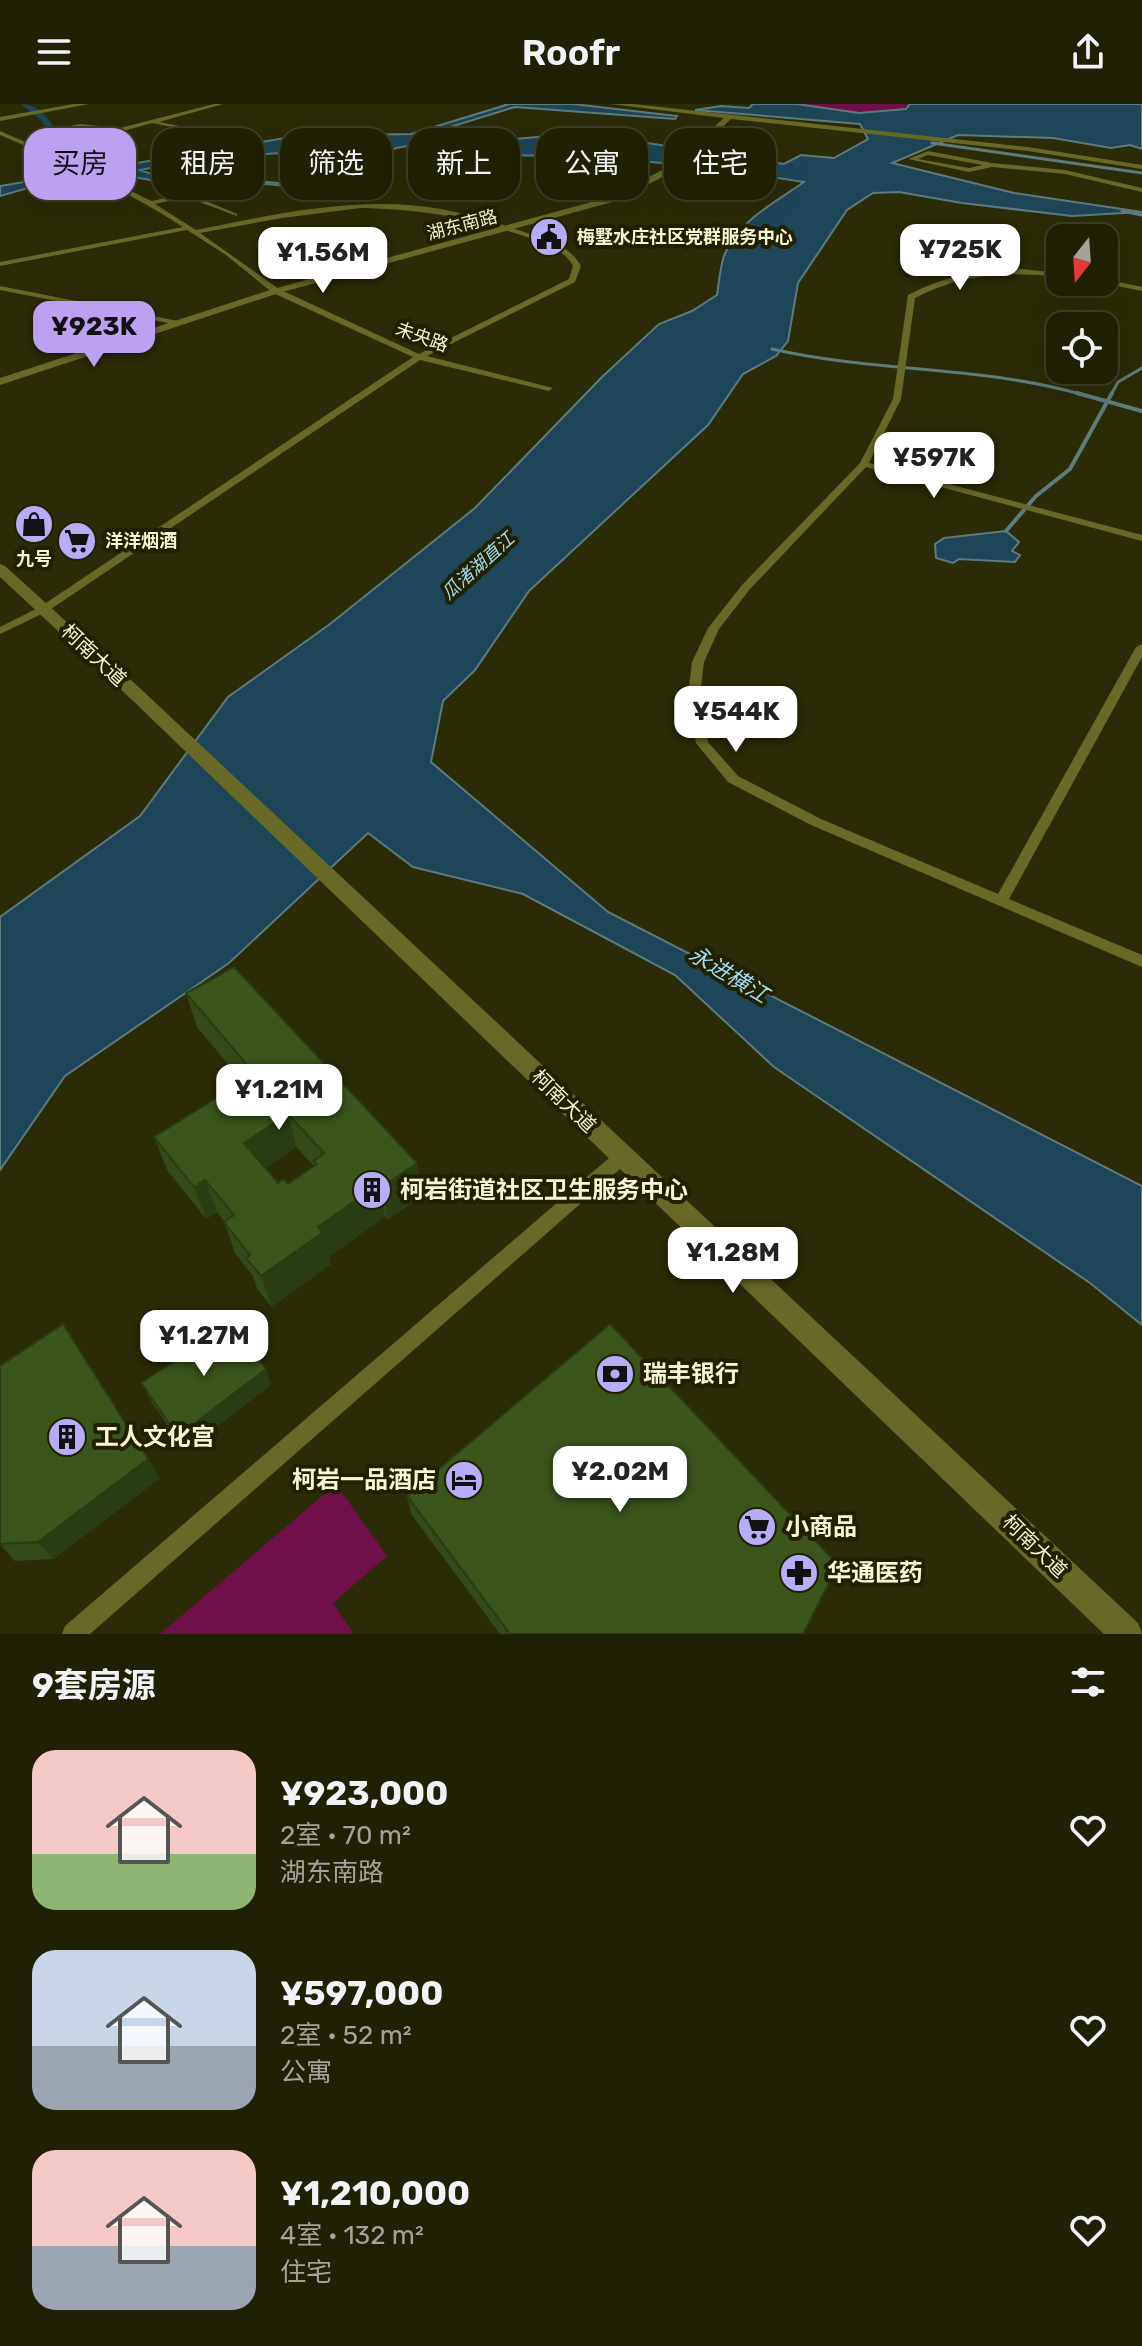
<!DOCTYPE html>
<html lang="zh">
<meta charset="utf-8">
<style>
:root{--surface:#202005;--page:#28280f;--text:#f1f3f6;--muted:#a2a39a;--line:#3d3e27;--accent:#bca0f2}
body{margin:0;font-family:Rubik,"Noto Sans SC",sans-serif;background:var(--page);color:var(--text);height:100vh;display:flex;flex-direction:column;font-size:30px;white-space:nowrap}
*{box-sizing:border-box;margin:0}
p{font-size:26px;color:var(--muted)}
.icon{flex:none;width:44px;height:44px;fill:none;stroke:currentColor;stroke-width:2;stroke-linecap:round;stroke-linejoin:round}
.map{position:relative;height:1530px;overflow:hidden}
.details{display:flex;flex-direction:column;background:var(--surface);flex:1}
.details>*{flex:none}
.guide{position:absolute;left:24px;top:24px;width:1094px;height:72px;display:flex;gap:16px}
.needle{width:52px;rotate:197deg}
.controls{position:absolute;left:1046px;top:120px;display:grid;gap:16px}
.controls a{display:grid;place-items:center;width:72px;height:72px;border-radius:16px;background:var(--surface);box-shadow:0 8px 32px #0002,0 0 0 2px var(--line);font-size:40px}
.price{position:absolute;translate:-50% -68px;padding:0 18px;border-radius:16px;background:#fff;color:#222;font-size:26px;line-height:52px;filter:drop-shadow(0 2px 4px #0008)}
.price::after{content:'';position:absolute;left:50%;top:48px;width:24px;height:18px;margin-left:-12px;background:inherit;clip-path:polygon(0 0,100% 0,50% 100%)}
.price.selected{background:var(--accent);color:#111}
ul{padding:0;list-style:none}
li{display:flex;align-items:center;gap:24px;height:200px;padding:0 32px}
li span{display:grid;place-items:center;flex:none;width:224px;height:160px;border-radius:24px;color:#555}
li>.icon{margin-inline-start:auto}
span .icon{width:96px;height:96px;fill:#fffc;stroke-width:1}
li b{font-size:34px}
h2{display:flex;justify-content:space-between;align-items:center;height:96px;padding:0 32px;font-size:34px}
.tag{padding:0 28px;border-radius:24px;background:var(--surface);box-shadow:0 8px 32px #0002,0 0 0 2px var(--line);font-size:28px;line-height:72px}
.tag.selected{background:var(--accent);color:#111}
header{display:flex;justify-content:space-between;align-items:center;height:104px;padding:0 32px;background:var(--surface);font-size:36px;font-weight:600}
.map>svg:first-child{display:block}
.green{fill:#6f1049}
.water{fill:#1d4658;stroke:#5e7b7d;stroke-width:2;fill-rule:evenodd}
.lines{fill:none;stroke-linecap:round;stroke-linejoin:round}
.stream-far1{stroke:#5e7b7d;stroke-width:3}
.stream{stroke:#5e7b7d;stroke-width:4}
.canal{fill:#1d4658;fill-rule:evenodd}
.minor{fill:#686926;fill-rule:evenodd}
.tertiary{fill:#686926;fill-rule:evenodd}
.secondary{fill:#686926;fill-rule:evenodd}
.wall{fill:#334917;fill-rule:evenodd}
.shaded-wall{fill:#293c13}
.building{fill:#3b551b;stroke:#293c13;stroke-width:2;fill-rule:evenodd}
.labels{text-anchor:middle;stroke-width:8;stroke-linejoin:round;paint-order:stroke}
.far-street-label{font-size:18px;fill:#f4f6d4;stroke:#212100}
.far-poi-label{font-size:18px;font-weight:bold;fill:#f4f6d4;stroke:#212100;text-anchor:start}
.far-water-label{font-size:18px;font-style:italic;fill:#a4dbf6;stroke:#212100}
.street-label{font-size:20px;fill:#f4f6d4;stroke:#212100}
.water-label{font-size:22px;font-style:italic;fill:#a4dbf6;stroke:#212100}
.near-poi-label{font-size:24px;font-weight:bold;fill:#f4f6d4;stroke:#212100;text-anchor:start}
</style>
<header><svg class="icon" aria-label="menu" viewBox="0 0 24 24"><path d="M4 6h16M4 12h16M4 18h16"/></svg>Roofr<svg class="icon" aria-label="share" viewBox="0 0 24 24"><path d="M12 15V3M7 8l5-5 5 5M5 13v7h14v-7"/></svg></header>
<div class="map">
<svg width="1142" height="1530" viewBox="0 0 1142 1530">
<rect width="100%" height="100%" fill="#2b2b07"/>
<g class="green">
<polygon points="797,0 911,0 906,5 859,9"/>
<polygon points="336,1380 387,1452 333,1499 354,1530 160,1530"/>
</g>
<g class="water">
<path d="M 504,0 L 573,0 L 677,12 L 675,15 L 515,3 L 431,29 L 469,39 L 561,31 L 643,35 L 641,38 L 784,60 L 801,51 L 834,54 L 868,35 L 860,20 L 695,6 L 721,2 L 749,4 L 753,0 L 797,0 L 859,9 L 906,5 L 910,0 L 1142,0 L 1142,45 L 1130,41 L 1111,44 L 1053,34 L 958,31 L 892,59 L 1014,89 L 1142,108 L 1072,112 L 962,99 L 899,88 L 873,89 L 847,106 L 798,179 L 788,237 L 776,252 L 743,270 L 708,321 L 529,487 L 475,566 L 443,597 L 431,658 L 608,808 L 1142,1082 L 1142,1221 L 1090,1179 L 774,963 L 675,871 L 523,790 L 413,763 L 368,729 L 229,859 L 65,972 L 0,1066 L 0,813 L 140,712 L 228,593 L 330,520 L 475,404 L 602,273 L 659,220 L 692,207 L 717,191 C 719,178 720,164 724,152 C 735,119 777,97 804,78 L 707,63 L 595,53 L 503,51 L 469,57 L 472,49 L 468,46 L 414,41 L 396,44 L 374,54 L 344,83 L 333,87 L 266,80 L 181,81 L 109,69 L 35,82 L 0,92 L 0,82 L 297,32 L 411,30 L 506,1 ZM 296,48 L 348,50 L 356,54 C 348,63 341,76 329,79 C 306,85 279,78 255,77 C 212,76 183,83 140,66 L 202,54 Z"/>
<polygon points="1006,427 1019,438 1012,447 1020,451 1015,458 959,455 953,459 936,454 935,440 944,434"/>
</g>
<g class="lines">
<g class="stream-far1">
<polyline points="932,39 1142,69"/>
<polyline points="1122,107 1142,111"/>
<path d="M 772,245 C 877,269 979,261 1084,291"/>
<polyline points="1111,291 1118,278 1142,264"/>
</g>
<g class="stream">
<polyline points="1077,289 1142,307"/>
<polyline points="1006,427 1036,392 1070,365 1112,289"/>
</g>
<path class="canal" d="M 21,0 C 43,0 51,22 64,35 C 76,47 93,56 106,65 L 106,69 L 100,69 L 59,40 L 39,14 Z"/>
<g class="minor">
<path d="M 214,0 L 223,0 L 159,18 L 240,34 L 254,40 L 264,55 L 192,91 L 237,110 L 237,112 L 186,93 L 155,100 L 196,126 C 276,110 359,91 441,105 C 467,110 493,117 518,126 C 542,134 568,139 581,162 L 575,178 L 427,252 L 553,284 L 549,287 L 420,256 L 48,507 L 0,530 L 0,523 L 40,503 L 413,253 L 273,189 L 226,151 L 187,126 L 0,162 L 0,158 L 183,123 C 125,85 63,58 0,31 L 0,27 L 88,65 L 151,97 L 185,90 L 258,54 L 250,42 L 236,36 L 152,19 L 120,28 L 80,24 L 46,29 L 43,27 L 80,20 L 120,24 ZM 361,104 C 419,105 466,113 521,131 C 540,138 563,143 573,162 L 569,175 L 419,250 L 279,185 L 200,129 L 282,114 Z"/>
<path d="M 928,47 L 992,59 L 1065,66 L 1142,84 L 1142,88 L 1065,70 L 992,63 L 969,68 L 908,55 ZM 928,51 L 983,61 L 969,64 L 918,55 Z"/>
<path d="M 1021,165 L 1060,169 L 1060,173 C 1008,167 962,169 915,194 L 901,295 L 869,359 L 1142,431 L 1142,437 L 866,363 L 750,485 L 719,525 L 704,558 L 699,600 L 708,638 L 738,672 L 821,715 L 998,790 L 1136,543 L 1142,540 L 1142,553 L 1009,795 L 1142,851 L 1142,863 L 811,721 L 728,678 L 696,639 L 687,600 L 692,558 L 708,524 L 742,481 L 860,359 L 893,295 L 908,191 C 945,172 980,165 1021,165 Z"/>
<polygon points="1104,175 1142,183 1142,187 1101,179 1104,178"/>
<polygon points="0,182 178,217 182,219 178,221 0,186"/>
<polygon points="622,1046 628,1048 631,1053 628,1058 90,1530 62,1530 65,1522 616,1048"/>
</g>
<g class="tertiary">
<polygon points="74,0 89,0 0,17 0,13"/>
<polygon points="611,0 633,0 1028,43 1142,61 1142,65 1028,47 731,15 680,64 616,97 279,189 0,281 0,274 273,185 610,93 674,60 724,14"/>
</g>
<polygon class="secondary" points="0,460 5,462 144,588 1138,1519 1142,1530 1104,1530 132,596 0,473"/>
</g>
<g class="wall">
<path d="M 186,889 L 417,1059 L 422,1091 L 388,1116 L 385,1112 L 329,1153 L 331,1160 L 272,1203 L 257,1185 L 253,1172 L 235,1149 L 224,1117 L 217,1108 L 206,1115 L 167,1066 L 154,1033 L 243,978 L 197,923 ZM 296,1043 L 314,1062 L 288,1080 L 278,1079 L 266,1064 Z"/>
<polygon points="0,1262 148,1355 160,1374 53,1455 15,1457 0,1440"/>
<polygon points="266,1265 271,1281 185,1347 149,1294 141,1279"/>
<polygon points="407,1392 830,1478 804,1530 500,1530 411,1410"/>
</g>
<g class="shaded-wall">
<polygon points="288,1010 296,1043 254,1072 244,1039"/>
<polygon points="417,1059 422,1091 388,1116 382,1083"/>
<polygon points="205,1076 217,1108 206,1115 194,1083"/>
<polygon points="379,1080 385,1112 329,1153 331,1160 272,1203 261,1172 318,1123"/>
<polygon points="266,1265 271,1281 185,1347 178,1332"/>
<polygon points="148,1355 160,1374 53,1455 38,1438"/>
</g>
<g class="building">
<path d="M 234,863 L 417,1059 L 382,1083 L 379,1080 L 318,1123 L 323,1128 L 261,1172 L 246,1154 L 250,1151 L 224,1118 L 234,1111 L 205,1076 L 194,1083 L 154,1033 L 255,970 L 186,889 ZM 288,1010 L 324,1049 L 314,1057 L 317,1060 L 288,1080 L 283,1075 L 278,1079 L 244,1039 Z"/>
<polygon points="233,1219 266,1265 178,1332 141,1279"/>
<polygon points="63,1220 148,1355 38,1438 0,1440 0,1262"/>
<polygon points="610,1220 838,1461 803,1530 510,1530 407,1392"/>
</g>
<defs>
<symbol id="civic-disc" viewBox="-11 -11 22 22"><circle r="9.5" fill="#b6acf8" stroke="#212100"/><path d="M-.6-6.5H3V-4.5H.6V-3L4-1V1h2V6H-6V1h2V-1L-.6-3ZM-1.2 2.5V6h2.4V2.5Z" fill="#111"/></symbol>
<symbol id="shop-disc" viewBox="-11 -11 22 22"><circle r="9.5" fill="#b6acf8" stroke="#212100"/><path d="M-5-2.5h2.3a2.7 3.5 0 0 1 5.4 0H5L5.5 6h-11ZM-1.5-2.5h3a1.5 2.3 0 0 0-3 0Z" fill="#111"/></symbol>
<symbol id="supermarket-disc" viewBox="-11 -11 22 22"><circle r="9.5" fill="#b6acf8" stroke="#212100"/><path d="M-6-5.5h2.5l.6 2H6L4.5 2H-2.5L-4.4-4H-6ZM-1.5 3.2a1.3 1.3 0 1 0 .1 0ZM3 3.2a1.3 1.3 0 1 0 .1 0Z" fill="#111"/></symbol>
<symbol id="building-disc" viewBox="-11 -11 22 22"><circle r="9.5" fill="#b6acf8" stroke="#212100"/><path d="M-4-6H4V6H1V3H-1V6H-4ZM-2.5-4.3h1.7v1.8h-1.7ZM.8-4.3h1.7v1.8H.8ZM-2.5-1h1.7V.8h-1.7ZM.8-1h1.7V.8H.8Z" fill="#111"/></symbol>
<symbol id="bank-disc" viewBox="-11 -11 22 22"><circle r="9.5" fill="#b6acf8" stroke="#212100"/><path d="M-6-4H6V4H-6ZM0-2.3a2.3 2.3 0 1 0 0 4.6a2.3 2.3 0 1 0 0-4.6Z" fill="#111"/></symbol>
<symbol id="hotel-disc" viewBox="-11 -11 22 22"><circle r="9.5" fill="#b6acf8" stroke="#212100"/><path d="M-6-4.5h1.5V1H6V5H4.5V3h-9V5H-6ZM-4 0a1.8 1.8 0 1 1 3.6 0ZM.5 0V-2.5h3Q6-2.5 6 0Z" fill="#111"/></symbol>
<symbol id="pharmacy-disc" viewBox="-11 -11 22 22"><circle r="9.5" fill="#b6acf8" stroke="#212100"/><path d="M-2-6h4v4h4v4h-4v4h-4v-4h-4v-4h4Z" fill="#111"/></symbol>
</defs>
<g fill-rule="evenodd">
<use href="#civic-disc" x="527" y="111" width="44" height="44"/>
<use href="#shop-disc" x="12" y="398" width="44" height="44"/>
<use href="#supermarket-disc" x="55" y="415" width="44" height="44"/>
<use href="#building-disc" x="350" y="1064" width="44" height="44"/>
<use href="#bank-disc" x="593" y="1248" width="44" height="44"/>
<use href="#building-disc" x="45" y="1311" width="44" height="44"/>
<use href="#hotel-disc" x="442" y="1354" width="44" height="44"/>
<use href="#supermarket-disc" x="735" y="1401" width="44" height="44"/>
<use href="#pharmacy-disc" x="777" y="1447" width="44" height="44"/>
</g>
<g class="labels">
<g class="far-street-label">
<text transform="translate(462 121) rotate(-15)" y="6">湖东南路</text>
<text transform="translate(422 233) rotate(20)" y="6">未央路</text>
</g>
<g class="far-poi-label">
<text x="577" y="139">梅墅水庄社区党群服务中心</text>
<text x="105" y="443">洋洋烟酒</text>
<text x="34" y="461" text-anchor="middle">九号</text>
</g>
<g class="far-water-label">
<text transform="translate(478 462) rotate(-42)" y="6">瓜渚湖直江</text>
</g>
<g class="street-label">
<text transform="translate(94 551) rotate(43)" y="7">柯南大道</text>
<text transform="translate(564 997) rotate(44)" y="7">柯南大道</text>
<text transform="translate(1035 1442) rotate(44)" y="7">柯南大道</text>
</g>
<g class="water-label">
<text transform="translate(729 870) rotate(31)" y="8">永进横江</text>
</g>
<g class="near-poi-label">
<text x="400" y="1094">柯岩街道社区卫生服务中心</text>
<text x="643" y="1278">瑞丰银行</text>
<text x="95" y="1341">工人文化宫</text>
<text x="436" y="1384" text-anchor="end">柯岩一品酒店</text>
<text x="785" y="1431">小商品</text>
<text x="827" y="1477">华通医药</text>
</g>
</g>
</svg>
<div class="controls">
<a><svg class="needle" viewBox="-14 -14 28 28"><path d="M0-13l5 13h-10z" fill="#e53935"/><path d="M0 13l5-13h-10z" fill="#a2a39a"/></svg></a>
<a><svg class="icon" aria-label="locate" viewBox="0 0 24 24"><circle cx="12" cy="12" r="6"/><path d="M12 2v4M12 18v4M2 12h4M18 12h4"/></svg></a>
</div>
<b class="price" style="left:960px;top:188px">¥725K</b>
<b class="price" style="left:323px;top:191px">¥1.56M</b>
<b class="price selected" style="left:94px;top:265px">¥923K</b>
<b class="price" style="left:934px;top:396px">¥597K</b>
<b class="price" style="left:736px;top:650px">¥544K</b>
<b class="price" style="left:279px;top:1028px">¥1.21M</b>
<b class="price" style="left:733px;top:1191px">¥1.28M</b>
<b class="price" style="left:204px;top:1274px">¥1.27M</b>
<b class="price" style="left:620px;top:1410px">¥2.02M</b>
<div class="guide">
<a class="tag selected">买房</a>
<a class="tag">租房</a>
<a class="tag">筛选</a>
<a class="tag">新上</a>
<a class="tag">公寓</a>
<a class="tag">住宅</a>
</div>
</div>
<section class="details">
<h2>9套房源<svg class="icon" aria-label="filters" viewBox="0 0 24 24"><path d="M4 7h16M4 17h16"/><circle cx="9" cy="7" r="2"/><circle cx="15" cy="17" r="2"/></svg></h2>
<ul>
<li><span style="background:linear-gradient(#f6c9c9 65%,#8fb573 0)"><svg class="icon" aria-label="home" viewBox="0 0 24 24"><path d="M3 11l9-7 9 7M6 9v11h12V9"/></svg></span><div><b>¥923,000</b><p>2室 · 70 m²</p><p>湖东南路</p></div><svg class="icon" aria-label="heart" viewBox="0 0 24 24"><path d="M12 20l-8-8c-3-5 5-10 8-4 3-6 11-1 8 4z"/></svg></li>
<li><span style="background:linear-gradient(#c9d6e8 60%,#9aa5b1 0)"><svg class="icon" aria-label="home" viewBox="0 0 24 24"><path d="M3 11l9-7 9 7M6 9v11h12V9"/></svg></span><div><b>¥597,000</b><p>2室 · 52 m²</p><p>公寓</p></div><svg class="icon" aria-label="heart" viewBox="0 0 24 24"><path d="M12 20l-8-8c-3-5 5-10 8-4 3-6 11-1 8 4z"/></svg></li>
<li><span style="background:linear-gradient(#f6c9c9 60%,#9aa5b1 0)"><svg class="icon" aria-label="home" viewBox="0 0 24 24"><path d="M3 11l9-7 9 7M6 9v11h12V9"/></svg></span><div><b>¥1,210,000</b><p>4室 · 132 m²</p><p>住宅</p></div><svg class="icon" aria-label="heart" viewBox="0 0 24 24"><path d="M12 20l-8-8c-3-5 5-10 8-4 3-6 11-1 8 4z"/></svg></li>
</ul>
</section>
